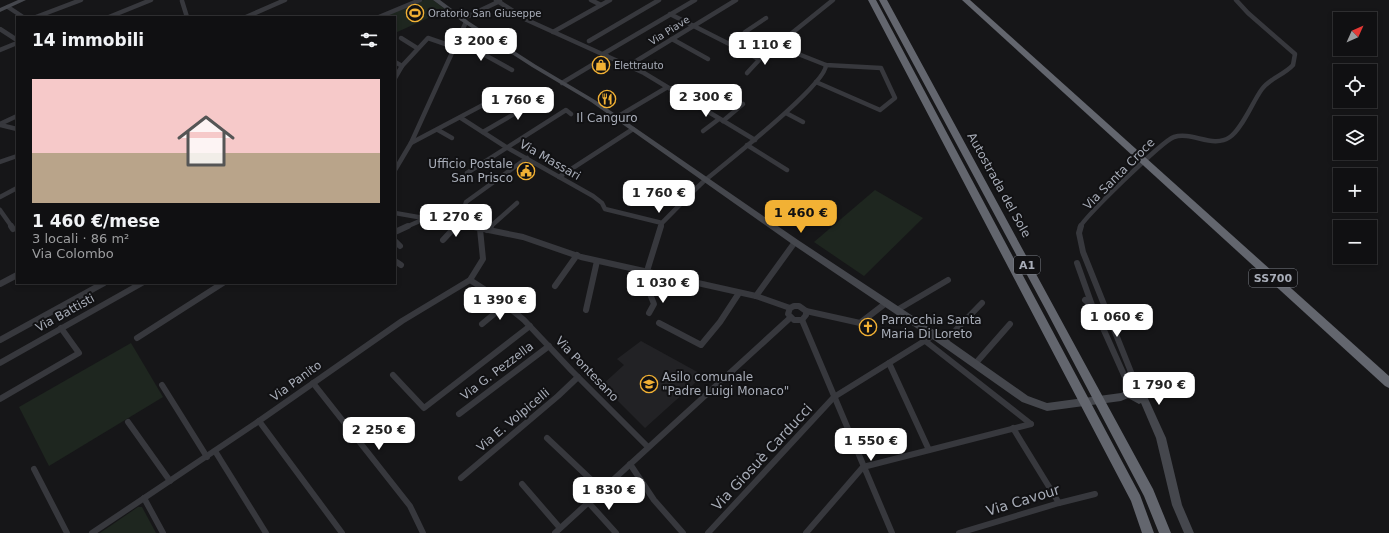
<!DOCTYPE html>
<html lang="it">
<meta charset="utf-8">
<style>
:root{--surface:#101012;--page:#1e1e20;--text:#f1f3f6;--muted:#9c9d9f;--line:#303032;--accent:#f2b134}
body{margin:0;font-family:"DejaVu Sans",sans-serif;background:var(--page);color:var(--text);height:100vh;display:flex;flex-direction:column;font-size:15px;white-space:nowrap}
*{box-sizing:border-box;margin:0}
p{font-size:13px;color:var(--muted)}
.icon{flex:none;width:22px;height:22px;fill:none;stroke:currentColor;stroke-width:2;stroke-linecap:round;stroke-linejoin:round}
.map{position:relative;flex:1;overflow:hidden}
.details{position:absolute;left:16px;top:16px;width:380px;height:268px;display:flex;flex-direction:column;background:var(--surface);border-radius:0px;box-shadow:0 2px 6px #0003,0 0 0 1px var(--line)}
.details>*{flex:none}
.needle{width:26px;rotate:45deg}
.buttons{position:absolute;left:1333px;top:12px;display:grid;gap:8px}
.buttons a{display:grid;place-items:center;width:44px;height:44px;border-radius:0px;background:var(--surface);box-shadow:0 2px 6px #0003,0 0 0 1px var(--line);font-size:20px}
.price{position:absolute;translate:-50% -34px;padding:0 9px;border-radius:8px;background:#fff;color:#222;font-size:13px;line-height:26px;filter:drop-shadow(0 1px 2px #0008)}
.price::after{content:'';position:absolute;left:50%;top:24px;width:12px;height:9px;margin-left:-6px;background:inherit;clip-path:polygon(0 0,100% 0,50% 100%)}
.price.current{background:var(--accent);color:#111}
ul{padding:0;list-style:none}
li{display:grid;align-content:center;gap:8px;height:212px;padding:0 16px}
li span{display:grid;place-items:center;height:124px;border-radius:0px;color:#555}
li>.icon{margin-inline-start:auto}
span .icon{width:72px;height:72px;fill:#fffc;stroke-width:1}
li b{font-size:17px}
h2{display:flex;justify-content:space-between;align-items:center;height:48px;padding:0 16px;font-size:17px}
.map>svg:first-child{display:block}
.built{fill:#222225}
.green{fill:#1e261f}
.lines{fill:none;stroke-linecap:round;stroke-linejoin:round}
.street-tunnel{stroke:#333438;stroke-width:6;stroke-dasharray:6 3;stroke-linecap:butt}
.street-far1{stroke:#37383d;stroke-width:4.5}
.street{stroke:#37383d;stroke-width:6}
.secondary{fill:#45474d;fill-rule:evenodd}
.highway{fill:#63666e;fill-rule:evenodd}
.labels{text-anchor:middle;stroke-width:4;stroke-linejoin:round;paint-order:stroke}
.far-poi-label{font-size:10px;fill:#a8adb8;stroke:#111113;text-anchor:start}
.far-street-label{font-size:10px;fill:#a8adb8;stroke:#111113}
.shield{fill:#111113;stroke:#7b7e86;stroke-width:1}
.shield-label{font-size:11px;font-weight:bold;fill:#a8adb8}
.poi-label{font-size:12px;fill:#a8adb8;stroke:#111113;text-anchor:start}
.street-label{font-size:12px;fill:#a8adb8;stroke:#111113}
.near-street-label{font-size:14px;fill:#a8adb8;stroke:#111113}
</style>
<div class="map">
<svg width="1389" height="533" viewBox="0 0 1389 533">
<rect width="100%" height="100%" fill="#161618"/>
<polygon class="built" points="641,341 712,380 696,382 645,428 602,385 624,365 617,359"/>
<g class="green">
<polygon points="424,0 433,0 446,10 395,33 395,17 383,17"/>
<polygon points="875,190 923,218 864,276 814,242"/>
<polygon points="131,343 163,397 49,466 19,407"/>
<polygon points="138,507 142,507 156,533 100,533"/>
</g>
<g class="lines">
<polyline class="street-tunnel" points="651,284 656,274"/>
<g class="street-far1">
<polyline points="496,0 527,20 644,73 755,140"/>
<polyline points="591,0 601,5"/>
<polyline points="182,1 187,17"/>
<polyline points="8,7 23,17"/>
<polyline points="670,14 755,57 768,44 778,46 826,65 881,68 895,98 880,110 816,82"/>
<polyline points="36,17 81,0"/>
<polyline points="109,17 151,0"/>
<polyline points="246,17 285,0"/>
<polyline points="379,17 420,0"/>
<polyline points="766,18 745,32 768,44"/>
<polyline points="462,19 500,1"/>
<polyline points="0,29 17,40"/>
<polyline points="553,32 610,0"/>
<polyline points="401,38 417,48"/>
<polyline points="672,39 708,59"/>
<polyline points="458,40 512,70"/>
<polyline points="589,41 659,0"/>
<polyline points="778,46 782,41 833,0"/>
<polyline points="0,50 17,43"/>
<polyline points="603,54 695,0"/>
<polyline points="395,62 402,66"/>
<polyline points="628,66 736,0"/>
<polyline points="747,73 759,60 755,57"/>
<polyline points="395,78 402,66 428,38 454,47"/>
<polyline points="562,83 607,56"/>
<polyline points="706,111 726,97"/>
<polyline points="786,113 803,122"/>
<polyline points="617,117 666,88"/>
<polyline points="461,118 506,147 593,196 602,203 605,209 662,223"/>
<polyline points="723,121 743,104"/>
<polyline points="0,124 17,116"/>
<polyline points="0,125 17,129"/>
<polyline points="438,130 452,138"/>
<polyline points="703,131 719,119"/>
<polyline points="483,132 545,96"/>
<polyline points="411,143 498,97"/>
<polyline points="747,145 787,170"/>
<polyline points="0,162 17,156"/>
<polyline points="395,170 411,143 466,22"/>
<polyline points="467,173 566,110 571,114"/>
<polyline points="559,177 633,129"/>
<polyline points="0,197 17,188"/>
<polyline points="0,210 12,227"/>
<polyline points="395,213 475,227"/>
<polyline points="449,223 464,209 466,202 527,158"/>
<polyline points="406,227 422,220"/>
<polyline points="455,227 457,225"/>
<polyline points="490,227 517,203"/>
<path d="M 661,227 L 662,223 C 676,209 689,195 703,182 C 723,165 826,85 826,65"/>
<path d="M 1080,227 C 1085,217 1162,141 1174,137 C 1192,131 1213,149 1230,137 C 1242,129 1253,101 1262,89 C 1270,78 1284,75 1293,65 L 1295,54 L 1248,13 L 1236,0"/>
</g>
<g class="street">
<polyline points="11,226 13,229"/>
<polyline points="469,226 523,237 581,257 756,296 790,308"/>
<polyline points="1081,226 1079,233 1083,252 1139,392"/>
<polyline points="487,230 491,226"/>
<polyline points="395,232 408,226"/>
<polyline points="443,240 456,226"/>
<polyline points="395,241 400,246"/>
<polyline points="395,261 401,265"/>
<polyline points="1077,263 1093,308"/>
<polyline points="647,271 661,226"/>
<polyline points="470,280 495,296 524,320 572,371 648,447"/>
<polyline points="0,284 17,275"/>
<polyline points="555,286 577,255"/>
<polyline points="756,296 795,242"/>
<polyline points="1085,300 1094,308 1128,384 1134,391"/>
<polygon points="794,306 799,306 806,311 806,315 802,320 794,320 788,314 790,308"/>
<polyline points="478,310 493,295"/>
<polyline points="586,310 597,261"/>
<polyline points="897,310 948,280"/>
<polyline points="806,311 860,323 886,303"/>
<polyline points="649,313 654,304 648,289 651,284"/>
<polyline points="802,320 892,533"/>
<polyline points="659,323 701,345 720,322 739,293"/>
<polyline points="482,324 506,304"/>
<polyline points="137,338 223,283"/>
<polyline points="0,340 104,283"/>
<polyline points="924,340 1031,424"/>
<polyline points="944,342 982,303"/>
<polyline points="0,363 142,283"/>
<polyline points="889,363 929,450"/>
<polyline points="975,364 1010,324"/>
<polyline points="393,375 424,408 530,326"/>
<polyline points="313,383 410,506 423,533"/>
<polyline points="162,385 207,457"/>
<polyline points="0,399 79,353 61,328"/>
<polyline points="459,414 549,346"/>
<polyline points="259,421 342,533"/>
<polyline points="128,422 170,481"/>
<polyline points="1013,428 1059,503"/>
<polyline points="547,438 602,490"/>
<polyline points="215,451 266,533"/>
<polyline points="630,464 654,500 683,533"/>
<polyline points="34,469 67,533"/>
<polyline points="461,478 558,396 578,377"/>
<polyline points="522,484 560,528"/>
<polyline points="144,498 163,533"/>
<polyline points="588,502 616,533"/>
<polyline points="92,533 259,421 402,321 470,280 483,259 480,229"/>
<polyline points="555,533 790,318"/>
<polyline points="708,533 834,397 934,335"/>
<polyline points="806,533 863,467 1031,424"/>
<polyline points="959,533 1059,503 1095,494"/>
</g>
<g class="secondary">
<polygon points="18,0 26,0 0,12 0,8"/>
<path d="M 433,0 L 440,0 L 468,21 L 536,65 L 595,100 L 798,240 L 937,332 L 1028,396 L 1047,403 L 1121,393 C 1131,389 1135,384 1145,392 L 1166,438 L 1182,505 L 1194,533 L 1184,533 L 1172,505 L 1156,438 L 1141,403 L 1139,404 L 1128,398 L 1121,401 L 1047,411 L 1022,402 L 931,338 L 792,244 L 591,102 L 532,67 L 464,23 Z"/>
</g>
<g class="highway">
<polygon points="868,0 876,0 1140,495 1154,533 1142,533 1131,501"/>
<polygon points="879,0 887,0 1153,489 1171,533 1159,533 1144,496 1047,312"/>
<polygon points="962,0 970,0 1389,376 1389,388 1385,386"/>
</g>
</g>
<defs>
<symbol id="stadium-ring" viewBox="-11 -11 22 22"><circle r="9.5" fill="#111113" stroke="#f2b134" stroke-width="1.5"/><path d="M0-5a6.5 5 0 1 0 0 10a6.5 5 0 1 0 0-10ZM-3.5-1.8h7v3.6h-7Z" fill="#f2b134"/></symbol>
<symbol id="shop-ring" viewBox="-11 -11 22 22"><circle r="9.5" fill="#111113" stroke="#f2b134" stroke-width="1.5"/><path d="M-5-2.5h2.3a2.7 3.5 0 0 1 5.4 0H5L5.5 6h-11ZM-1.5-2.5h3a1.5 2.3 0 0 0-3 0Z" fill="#f2b134"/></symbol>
<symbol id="restaurant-ring" viewBox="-11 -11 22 22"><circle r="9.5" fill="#111113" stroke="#f2b134" stroke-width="1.5"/><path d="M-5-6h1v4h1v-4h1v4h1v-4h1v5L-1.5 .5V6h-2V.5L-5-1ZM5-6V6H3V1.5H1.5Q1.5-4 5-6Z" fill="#f2b134"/></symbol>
<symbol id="civic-ring" viewBox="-11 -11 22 22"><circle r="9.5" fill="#111113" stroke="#f2b134" stroke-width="1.5"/><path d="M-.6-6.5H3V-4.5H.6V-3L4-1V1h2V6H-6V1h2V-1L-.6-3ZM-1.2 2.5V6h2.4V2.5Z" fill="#f2b134"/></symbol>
<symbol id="church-ring" viewBox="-11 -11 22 22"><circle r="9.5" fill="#111113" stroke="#f2b134" stroke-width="1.5"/><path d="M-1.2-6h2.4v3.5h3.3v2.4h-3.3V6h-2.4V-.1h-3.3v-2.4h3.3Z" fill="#f2b134"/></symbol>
<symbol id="school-ring" viewBox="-11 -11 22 22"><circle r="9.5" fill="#111113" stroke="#f2b134" stroke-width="1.5"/><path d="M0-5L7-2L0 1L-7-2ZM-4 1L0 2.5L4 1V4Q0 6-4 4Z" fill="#f2b134"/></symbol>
</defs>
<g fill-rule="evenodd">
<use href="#stadium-ring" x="405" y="3" width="20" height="20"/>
<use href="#shop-ring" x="591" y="55" width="20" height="20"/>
<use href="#restaurant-ring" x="597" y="89" width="20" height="20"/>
<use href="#civic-ring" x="516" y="161" width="20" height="20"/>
<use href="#church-ring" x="858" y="317" width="20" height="20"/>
<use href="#school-ring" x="639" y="374" width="20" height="20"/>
</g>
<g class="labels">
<g class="far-poi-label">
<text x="428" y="17">Oratorio San Giuseppe</text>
<text x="614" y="69">Elettrauto</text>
</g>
<g class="far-street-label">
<text transform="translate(669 30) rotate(-32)" y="4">Via Piave</text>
</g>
<g class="shield">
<rect x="1014" y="256" width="26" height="18" rx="3"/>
<rect x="1249" y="269" width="48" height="18" rx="3"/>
</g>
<g class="shield-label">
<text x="1027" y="269">A1</text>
<text x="1273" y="282">SS700</text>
</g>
<g class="poi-label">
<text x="607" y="122" text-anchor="middle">Il Canguro</text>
<text x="513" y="168" text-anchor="end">Ufficio Postale<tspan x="513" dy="14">San Prisco</tspan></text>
<text x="881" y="324">Parrocchia Santa<tspan x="881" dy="14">Maria Di Loreto</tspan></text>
<text x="662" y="381">Asilo comunale<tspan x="662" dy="14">"Padre Luigi Monaco"</tspan></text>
</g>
<g class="street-label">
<text transform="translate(550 160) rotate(30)" y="4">Via Massari</text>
<text transform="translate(1119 174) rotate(-45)" y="4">Via Santa Croce</text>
<text transform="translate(999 185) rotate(61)" y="4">Autostrada del Sole</text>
<text transform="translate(65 313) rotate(-29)" y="4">Via Battisti</text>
<text transform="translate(587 369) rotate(46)" y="4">Via Pontesano</text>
<text transform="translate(497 371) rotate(-37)" y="4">Via G. Pezzella</text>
<text transform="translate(296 381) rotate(-36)" y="4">Via Panito</text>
<text transform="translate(513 420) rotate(-40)" y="4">Via E. Volpicelli</text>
</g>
<g class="near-street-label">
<text transform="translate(762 457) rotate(-47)" y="5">Via Giosuè Carducci</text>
<text transform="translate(1023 500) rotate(-17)" y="5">Via Cavour</text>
</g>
</g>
</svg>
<div class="buttons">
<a><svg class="needle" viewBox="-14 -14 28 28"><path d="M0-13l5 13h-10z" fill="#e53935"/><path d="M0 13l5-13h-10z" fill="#9c9d9f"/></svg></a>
<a><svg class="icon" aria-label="locate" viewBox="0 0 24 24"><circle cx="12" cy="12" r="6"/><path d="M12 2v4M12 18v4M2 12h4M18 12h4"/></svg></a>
<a><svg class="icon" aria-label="layers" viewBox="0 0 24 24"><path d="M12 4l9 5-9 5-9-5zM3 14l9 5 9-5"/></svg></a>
<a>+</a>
<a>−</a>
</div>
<b class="price" style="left:481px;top:62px">3 200 €</b>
<b class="price" style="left:765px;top:66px">1 110 €</b>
<b class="price" style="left:706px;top:118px">2 300 €</b>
<b class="price" style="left:518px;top:121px">1 760 €</b>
<b class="price" style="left:659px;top:214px">1 760 €</b>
<b class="price current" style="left:801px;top:234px">1 460 €</b>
<b class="price" style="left:456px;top:238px">1 270 €</b>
<b class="price" style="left:663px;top:304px">1 030 €</b>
<b class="price" style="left:500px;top:321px">1 390 €</b>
<b class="price" style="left:1117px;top:338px">1 060 €</b>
<b class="price" style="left:1159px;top:406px">1 790 €</b>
<b class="price" style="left:379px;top:451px">2 250 €</b>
<b class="price" style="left:871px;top:462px">1 550 €</b>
<b class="price" style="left:609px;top:511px">1 830 €</b>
<section class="details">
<h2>14 immobili<svg class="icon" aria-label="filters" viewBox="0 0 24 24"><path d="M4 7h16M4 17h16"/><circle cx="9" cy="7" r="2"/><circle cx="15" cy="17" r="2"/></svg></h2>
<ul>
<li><span style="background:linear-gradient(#f6c9c9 60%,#b9a48a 0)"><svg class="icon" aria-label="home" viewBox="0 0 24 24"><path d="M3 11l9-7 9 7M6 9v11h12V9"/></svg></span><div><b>1 460 €/mese</b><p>3 locali · 86 m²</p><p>Via Colombo</p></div></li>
</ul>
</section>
</div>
